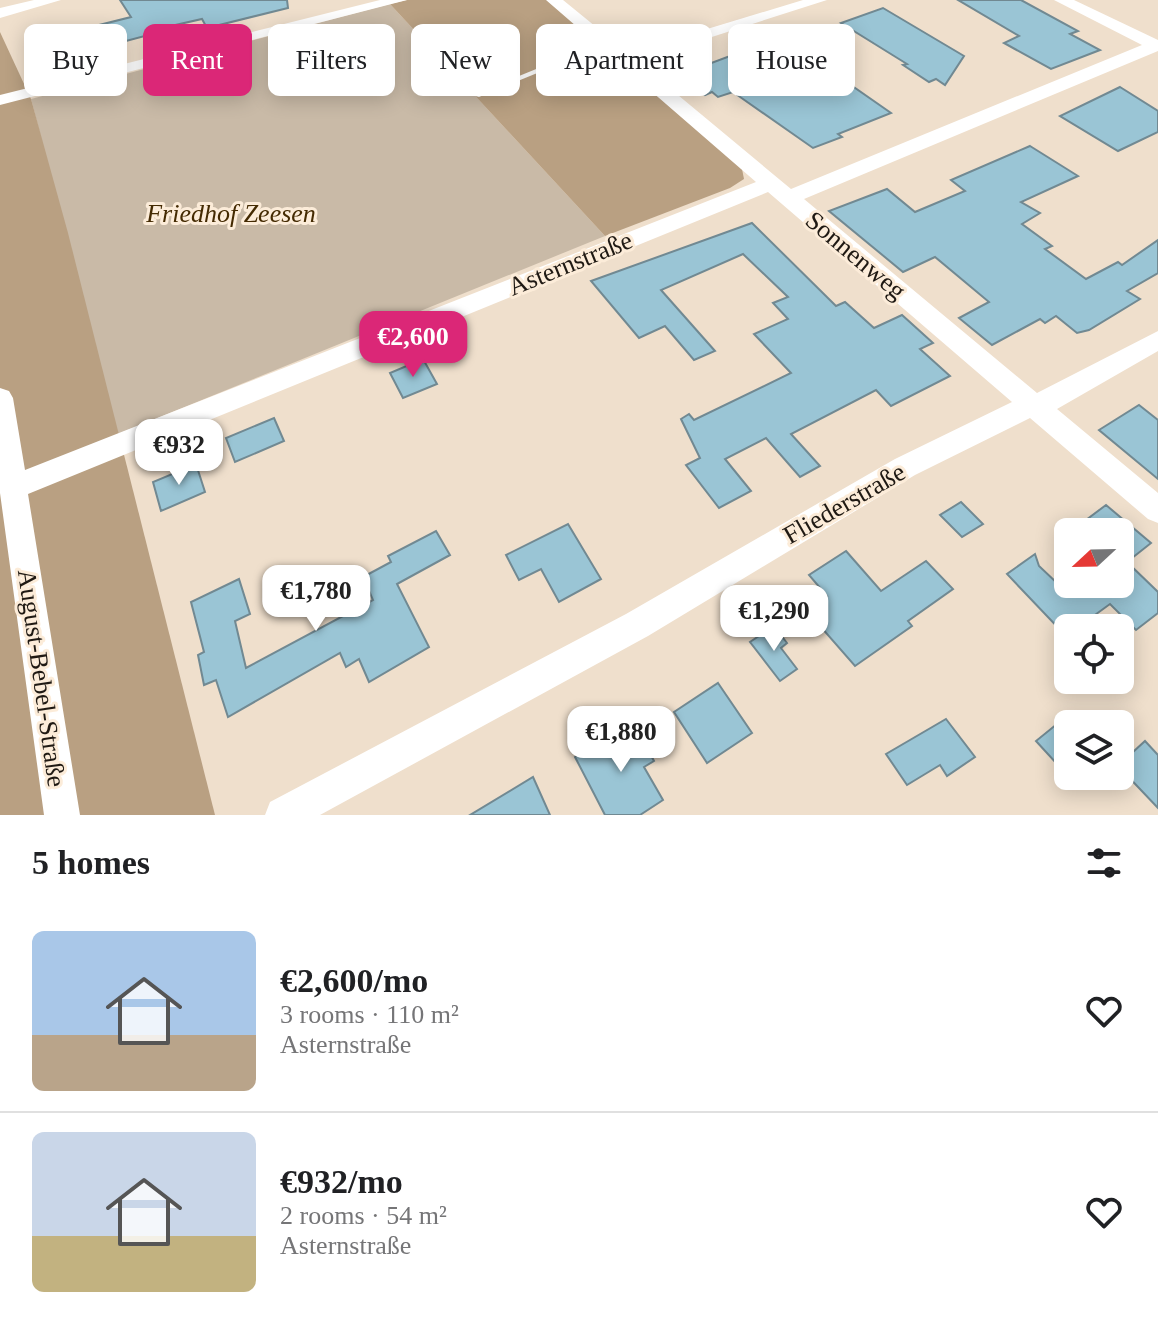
<!DOCTYPE html>
<meta charset="utf-8">
<style>
:root{--surface:#fff;--page:#f2f2f2;--text:#202124;--muted:#757577;--line:#e0e0e0;--accent:#db2777}
body{margin:0;font-family:Georgia,serif;background:var(--page);color:var(--text);height:100vh;display:flex;flex-direction:column;font-size:30px;white-space:nowrap}
*{box-sizing:border-box;margin:0}
p{font-size:26px;color:var(--muted)}
.icon{flex:none;width:44px;height:44px;fill:none;stroke:currentColor;stroke-width:2;stroke-linecap:round;stroke-linejoin:round}
.map{position:relative;height:815px;overflow:hidden}
.details{display:flex;flex-direction:column;background:var(--surface);flex:1}
.details>*{flex:none}
.banner{position:absolute;left:24px;top:24px;width:1110px;height:72px;display:flex;gap:16px}
.needle{width:52px;rotate:248deg}
.controls{position:absolute;left:1054px;top:518px;display:grid;gap:16px}
.controls a{display:grid;place-items:center;width:80px;height:80px;border-radius:12px;background:var(--surface);box-shadow:0 4px 20px #0003;font-size:40px}
.price{position:absolute;translate:-50% -68px;padding:0 18px;border-radius:16px;background:#fff;color:#222;font-size:26px;line-height:52px;filter:drop-shadow(0 2px 4px #0008)}
.price::after{content:'';position:absolute;left:50%;top:48px;width:24px;height:18px;margin-left:-12px;background:inherit;clip-path:polygon(0 0,100% 0,50% 100%)}
.price.current{background:var(--accent);color:#fff}
ul{padding:0;list-style:none}
li{display:flex;align-items:center;gap:24px;height:200px;padding:0 32px}
li+li{border-top:2px solid var(--line)}
li span{display:grid;place-items:center;flex:none;width:224px;height:160px;border-radius:12px;color:#555}
li>.icon{margin-inline-start:auto}
span .icon{width:96px;height:96px;fill:#fffc;stroke-width:1}
li b{font-size:34px}
h2{display:flex;justify-content:space-between;align-items:center;height:96px;padding:0 32px;font-size:34px}
.pill{padding:0 28px;border-radius:12px;background:var(--surface);box-shadow:0 4px 20px #0003;font-size:28px;line-height:72px}
.pill.current{background:var(--accent);color:#fff}
.map>svg:first-child{display:block}
.green{fill:#c9baa7}
.forest{fill:#b9a082}
.building{fill:#9ac5d5;stroke:#718992;stroke-width:2}
.lines{fill:none;stroke-linecap:round;stroke-linejoin:round}
.lane{fill:#fff;fill-rule:evenodd}
.street{fill:#fff;fill-rule:evenodd}
.labels{text-anchor:middle;stroke-width:6;stroke-linejoin:round;paint-order:stroke}
.park-label{font-size:26px;font-style:italic;fill:#442a02;stroke:#fcecd9}
.street-label{font-size:26px;fill:#1f1913;stroke:#fcecd9}
</style>
<div class="map">
<svg width="1158" height="815" viewBox="0 0 1158 815">
<rect width="100%" height="100%" fill="#efdfcc"/>
<polygon class="green" points="390,4 605,236 118,434 31,99"/>
<g class="forest">
<polygon points="407,0 547,0 741,164 744,179 730,188 605,236 390,4"/>
<polygon points="0,32 31,99 68,233 215,815 0,815"/>
</g>
<g class="building">
<polygon points="120,0 287,0 288,8 207,28 202,19 158,29 160,32 96,49 100,59 45,73 35,41 131,17"/>
<polygon points="958,0 1021,0 1078,31 1070,34 1100,50 1051,69 1004,43 1019,36"/>
<polygon points="883,8 964,56 945,85 936,79 929,82 903,65 907,64 841,23"/>
<polygon points="808,27 833,43 805,53 891,113 838,134 842,137 813,148 733,92 718,97 712,92 705,95 679,75"/>
<polygon points="1120,87 1158,111 1158,132 1118,151 1060,116"/>
<polygon points="1030,146 1078,176 1021,202 1040,213 1022,224 1052,246 1045,249 1086,279 1118,262 1122,265 1158,240 1158,273 1127,291 1140,299 1089,330 1077,333 1056,316 1045,323 1040,319 992,345 959,318 989,302 935,257 903,272 829,211 887,189 915,212 965,191 951,180"/>
<polygon points="752,223 836,306 845,302 874,328 902,315 933,343 920,349 950,376 891,406 876,390 791,434 820,466 800,477 766,438 725,459 751,491 719,508 686,465 700,458 681,419 689,414 694,420 791,373 754,334 788,319 773,303 788,297 743,254 661,290 715,351 694,360 665,326 639,338 591,281"/>
<polygon points="423,359 437,384 403,398 390,373"/>
<polygon points="1139,405 1158,420 1158,479 1099,430"/>
<polygon points="274,418 284,441 235,462 226,438"/>
<polygon points="196,464 205,492 161,511 153,482"/>
<polygon points="961,502 983,524 962,537 940,515"/>
<polygon points="1106,505 1151,543 1127,562 1158,592 1158,613 1136,630 1110,604 1077,628 1068,628 1066,636 1007,574 1035,554 1039,566 1058,584 1120,584 1120,532 1070,532"/>
<polygon points="568,524 601,579 559,602 541,569 519,580 506,555"/>
<polygon points="436,531 450,555 397,584 429,647 369,682 359,659 346,667 340,653 228,717 216,680 204,685 198,655 204,652 191,602 239,579 250,614 235,621 246,668 373,600 363,577 391,562 388,556"/>
<polygon points="846,551 881,591 926,561 953,589 908,621 912,626 855,666 806,610 827,596 809,575"/>
<polygon points="774,626 787,643 781,648 797,669 780,681 750,642"/>
<polygon points="718,683 752,733 707,763 674,712"/>
<polygon points="1068,715 1068,776 1036,741"/>
<polygon points="946,719 975,757 947,776 940,765 907,785 886,754"/>
<polygon points="633,722 654,761 644,767 663,800 640,815 605,815 575,757"/>
<polygon points="1145,741 1158,755 1158,808 1120,768 1120,764"/>
<polygon points="533,777 550,815 470,815"/>
</g>
<g class="lines">
<polygon class="lane" points="573,54 624,58 628,60 624,62 574,58 479,97 472,95"/>
<g class="street">
<polygon points="34,0 61,0 0,18 0,8"/>
<polygon points="380,0 407,0 0,105 0,95"/>
<polygon points="546,0 563,0 628,53 803,0 827,0 637,61 791,189 1142,45 1054,0 1074,0 1158,40 1158,51 804,199 1037,393 1158,331 1158,351 1057,409 1158,493 1158,523 1148,519 1030,418 915,475 648,636 320,815 265,815 270,802 626,614 895,459 1012,402 768,192 28,494 80,815 44,815 0,493 0,388 9,391 13,398 25,470 756,182"/>
</g>
</g>
<g class="labels">
<g class="park-label">
<text x="231" y="222">Friedhof Zeesen</text>
</g>
<g class="street-label">
<text transform="translate(856 255) rotate(40)" y="9">Sonnenweg</text>
<text transform="translate(570 263) rotate(-22)" y="9">Asternstraße</text>
<text transform="translate(844 503) rotate(-30)" y="9">Fliederstraße</text>
<text transform="translate(42 678) rotate(82)" y="9">August-Bebel-Straße</text>
</g>
</g>
</svg>
<div class="controls">
<a><svg class="needle" viewBox="-14 -14 28 28"><path d="M0-13l5 13h-10z" fill="#e53935"/><path d="M0 13l5-13h-10z" fill="#757577"/></svg></a>
<a><svg class="icon" aria-label="locate" viewBox="0 0 24 24"><circle cx="12" cy="12" r="6"/><path d="M12 2v4M12 18v4M2 12h4M18 12h4"/></svg></a>
<a><svg class="icon" aria-label="layers" viewBox="0 0 24 24"><path d="M12 4l9 5-9 5-9-5zM3 14l9 5 9-5"/></svg></a>
</div>
<b class="price current" style="left:413px;top:379px">€2,600</b>
<b class="price" style="left:179px;top:487px">€932</b>
<b class="price" style="left:316px;top:633px">€1,780</b>
<b class="price" style="left:774px;top:653px">€1,290</b>
<b class="price" style="left:621px;top:774px">€1,880</b>
<div class="banner">
<a class="pill">Buy</a>
<a class="pill current">Rent</a>
<a class="pill">Filters</a>
<a class="pill">New</a>
<a class="pill">Apartment</a>
<a class="pill">House</a>
</div>
</div>
<section class="details">
<h2>5 homes<svg class="icon" aria-label="filters" viewBox="0 0 24 24"><path d="M4 7h16M4 17h16"/><circle cx="9" cy="7" r="2"/><circle cx="15" cy="17" r="2"/></svg></h2>
<ul>
<li><span style="background:linear-gradient(#a9c7e8 65%,#b9a48a 0)"><svg class="icon" aria-label="home" viewBox="0 0 24 24"><path d="M3 11l9-7 9 7M6 9v11h12V9"/></svg></span><div><b>€2,600/mo</b><p>3 rooms · 110 m²</p><p>Asternstraße</p></div><svg class="icon" aria-label="heart" viewBox="0 0 24 24"><path d="M12 20l-8-8c-3-5 5-10 8-4 3-6 11-1 8 4z"/></svg></li>
<li><span style="background:linear-gradient(#c9d6e8 65%,#c2b280 0)"><svg class="icon" aria-label="home" viewBox="0 0 24 24"><path d="M3 11l9-7 9 7M6 9v11h12V9"/></svg></span><div><b>€932/mo</b><p>2 rooms · 54 m²</p><p>Asternstraße</p></div><svg class="icon" aria-label="heart" viewBox="0 0 24 24"><path d="M12 20l-8-8c-3-5 5-10 8-4 3-6 11-1 8 4z"/></svg></li>
</ul>
</section>
